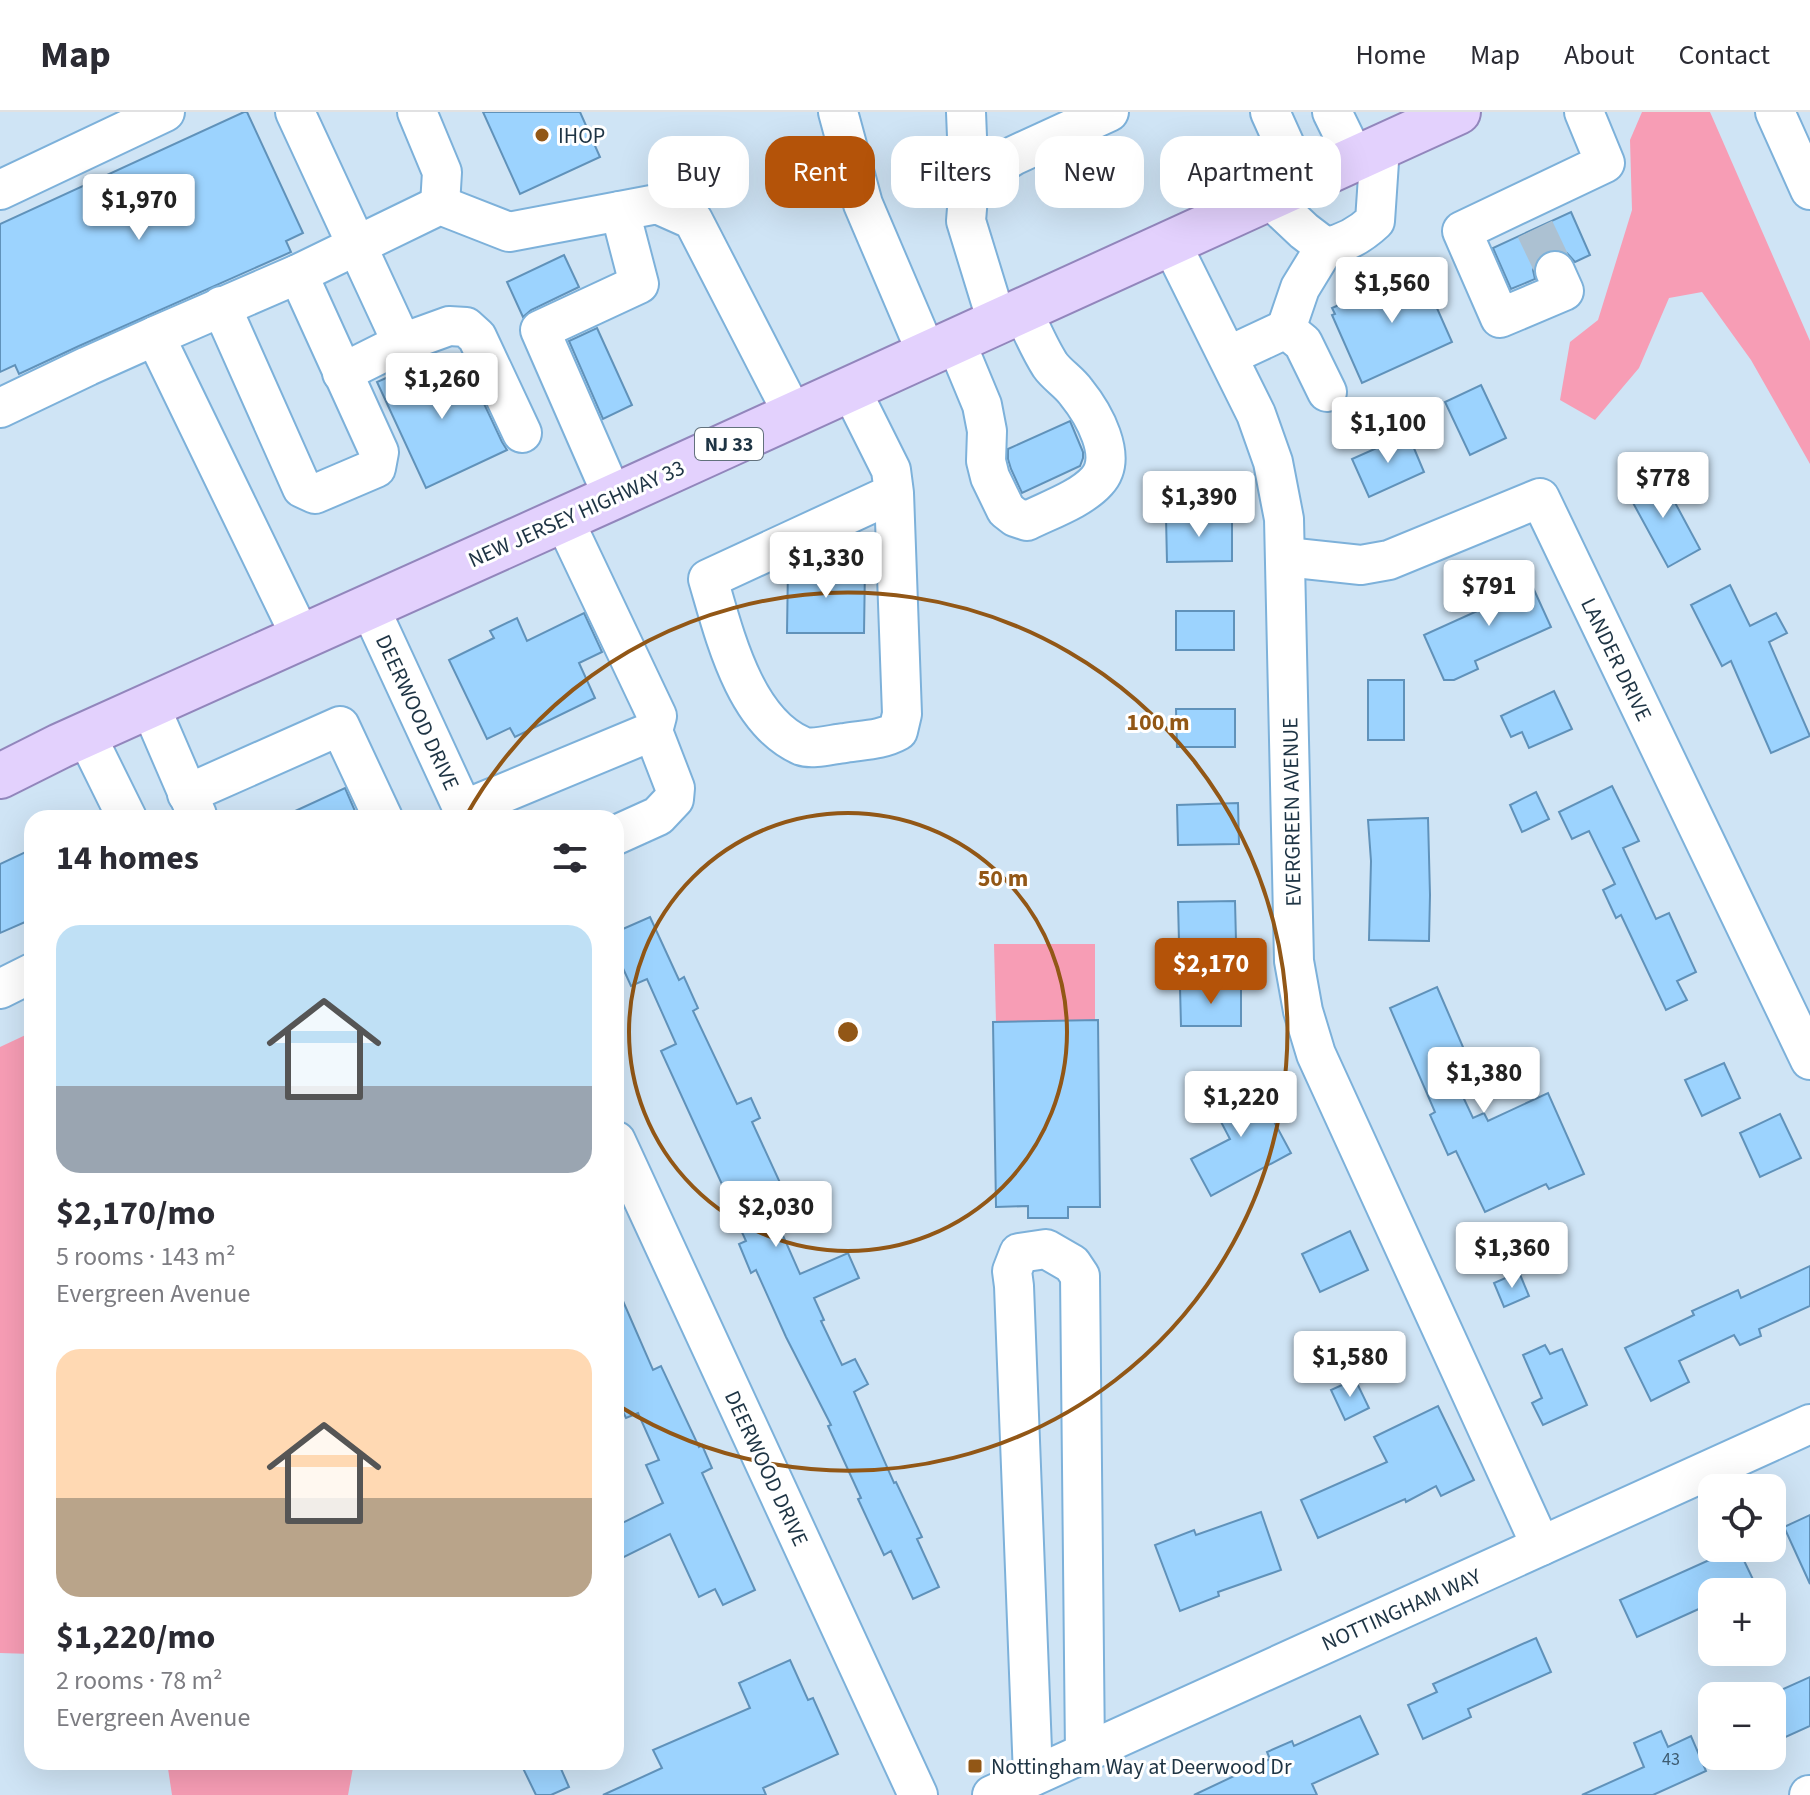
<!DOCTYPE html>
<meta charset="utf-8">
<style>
:root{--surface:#fff;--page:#f7f7f7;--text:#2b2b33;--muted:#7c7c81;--line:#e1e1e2;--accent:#b45309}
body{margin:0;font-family:"Source Sans 3",sans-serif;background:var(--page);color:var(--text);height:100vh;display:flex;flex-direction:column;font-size:30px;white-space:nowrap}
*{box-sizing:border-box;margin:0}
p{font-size:26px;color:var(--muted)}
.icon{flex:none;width:44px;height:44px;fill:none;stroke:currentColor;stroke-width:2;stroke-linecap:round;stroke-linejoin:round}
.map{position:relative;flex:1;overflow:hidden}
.panel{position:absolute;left:24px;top:698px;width:600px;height:960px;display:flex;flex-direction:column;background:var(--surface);border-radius:24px;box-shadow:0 8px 32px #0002}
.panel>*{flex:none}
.hud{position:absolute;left:648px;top:24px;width:760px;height:72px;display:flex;gap:16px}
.buttons{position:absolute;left:1698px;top:1362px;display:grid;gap:16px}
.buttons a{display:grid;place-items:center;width:88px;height:88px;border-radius:16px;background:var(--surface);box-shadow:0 8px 32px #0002;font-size:40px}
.price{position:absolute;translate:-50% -68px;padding:0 18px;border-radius:8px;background:#fff;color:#222;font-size:26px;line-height:52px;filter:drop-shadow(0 2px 4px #0008)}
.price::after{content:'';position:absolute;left:50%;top:48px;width:24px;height:18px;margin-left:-12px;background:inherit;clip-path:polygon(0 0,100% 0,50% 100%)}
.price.current{background:var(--accent);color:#fff}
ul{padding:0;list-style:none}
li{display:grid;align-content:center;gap:16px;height:424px;padding:0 32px}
li span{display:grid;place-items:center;height:248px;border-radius:24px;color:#555}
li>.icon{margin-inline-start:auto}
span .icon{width:144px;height:144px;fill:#fffc;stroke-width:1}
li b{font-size:34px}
h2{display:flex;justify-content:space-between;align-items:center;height:96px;padding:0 32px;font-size:34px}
.pill{padding:0 28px;border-radius:24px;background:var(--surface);box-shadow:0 8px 32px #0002;font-size:28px;line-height:72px}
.pill.current{background:var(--accent);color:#fff}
header{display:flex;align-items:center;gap:48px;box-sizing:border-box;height:112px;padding:0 40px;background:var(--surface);border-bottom:2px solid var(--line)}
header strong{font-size:38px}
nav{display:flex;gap:44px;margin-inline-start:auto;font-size:28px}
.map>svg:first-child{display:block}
.green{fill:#f79db5}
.building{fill:#9cd3fe;stroke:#6092ba;stroke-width:2}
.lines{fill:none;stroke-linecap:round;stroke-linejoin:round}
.minor-tunnel{stroke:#acc1d2;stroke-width:38;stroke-dasharray:38 19;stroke-linecap:butt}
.minor-casing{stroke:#7db1da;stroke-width:42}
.major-casing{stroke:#9286bc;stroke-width:48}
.minor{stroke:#fff;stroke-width:38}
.major{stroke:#e3d1fd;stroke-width:44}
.ring{fill:none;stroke:#925716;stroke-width:4}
.poi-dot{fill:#925716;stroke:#fff;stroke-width:3}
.labels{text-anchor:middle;stroke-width:6;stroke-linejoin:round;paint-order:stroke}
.number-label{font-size:18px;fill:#3e5c72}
.shield{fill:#fff;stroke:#62717c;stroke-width:2}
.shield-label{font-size:20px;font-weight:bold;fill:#1e3444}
.poi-label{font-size:22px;fill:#1e3444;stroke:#fff;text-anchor:start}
.street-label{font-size:22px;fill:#1e3444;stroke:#fff}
.centre{fill:#925716;stroke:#fff;stroke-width:4}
.ring-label{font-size:24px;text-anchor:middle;font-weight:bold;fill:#925716;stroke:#fff;stroke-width:6;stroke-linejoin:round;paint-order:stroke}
</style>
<header>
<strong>Map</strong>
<nav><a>Home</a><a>Map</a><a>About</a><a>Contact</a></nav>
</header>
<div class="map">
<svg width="1810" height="1683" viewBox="0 0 1810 1683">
<rect width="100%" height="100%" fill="#cfe4f5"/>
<g class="green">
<polygon points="1642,0 1710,0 1810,229 1810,352 1751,248 1702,180 1669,186 1639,256 1595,308 1560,288 1570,230 1598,208 1632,98 1630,28"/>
<polygon points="994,832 1095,832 1095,908 996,910"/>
<polygon points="32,920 32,1542 0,1541 0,935"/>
<polygon points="167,1650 354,1650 348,1683 172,1683"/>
</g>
<g class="building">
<polygon points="244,0 247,0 303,121 286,129 291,140 79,234 19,262 15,253 0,260 0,112"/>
<polygon points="483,0 580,0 600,45 520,82"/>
<polygon points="1571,100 1590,143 1575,150 1567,141 1556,137 1547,139 1537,147 1533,158 1535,167 1511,177 1493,136"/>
<polygon points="564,143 579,175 531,198 523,205 507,170"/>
<polygon points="1425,155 1441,192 1436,194 1452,230 1362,271 1332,203 1335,202 1332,196"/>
<polygon points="597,216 632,293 603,307 569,229"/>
<polygon points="464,249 502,330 507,338 426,376 377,270 415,253 423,268"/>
<polygon points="1481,273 1506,326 1470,343 1445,290"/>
<polygon points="1070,309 1083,340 1083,346 1080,354 1022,381 1011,357 1008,347 1008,337"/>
<polygon points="1408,322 1424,360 1369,385 1352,347"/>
<polygon points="1659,361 1700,437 1668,455 1626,378"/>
<polygon points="1166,405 1232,405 1232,449 1167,450"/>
<polygon points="788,454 865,454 864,521 787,521"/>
<polygon points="1525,458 1551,515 1475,549 1478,557 1454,568 1444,568 1424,523 1495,491 1488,474"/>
<polygon points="1730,473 1750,514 1776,501 1787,521 1769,530 1810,624 1771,641 1731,549 1722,554 1691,493"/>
<rect x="1176" y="499" width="58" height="39"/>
<polygon points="584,501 602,540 579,551 595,586 515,625 510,616 487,627 449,548 494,526 490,519 517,506 527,529"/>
<rect x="1368" y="568" width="36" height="60"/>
<polygon points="1554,579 1572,617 1529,636 1522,620 1511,625 1501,604"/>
<polygon points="1176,597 1235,597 1235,635 1177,635"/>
<polygon points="1612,674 1639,729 1623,736 1656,807 1669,801 1696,860 1677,869 1687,888 1666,898 1621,803 1616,806 1603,778 1615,772 1589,719 1572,727 1559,700"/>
<polygon points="345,676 358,706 280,706"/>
<polygon points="1536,680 1549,707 1522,720 1510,693"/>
<polygon points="1238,691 1239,732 1178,733 1177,693"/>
<polygon points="1428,706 1430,783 1429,829 1369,828 1371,749 1368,708"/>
<polygon points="32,737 32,807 0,821 0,752"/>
<polygon points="1235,789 1236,829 1179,830 1178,790"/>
<polygon points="650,805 679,868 684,865 698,896 693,899 737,992 751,986 760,1006 752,1010 782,1075 765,1083 800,1162 848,1141 859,1166 814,1186 824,1208 821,1209 842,1253 855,1247 868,1272 854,1280 894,1371 896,1370 922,1425 917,1427 939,1475 913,1487 891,1439 884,1443 858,1387 861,1386 828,1314 831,1313 786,1225 756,1158 751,1161 739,1132 746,1129 740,1116 742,1116 661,939 676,932 647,867 631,874 616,841 616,820"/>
<polygon points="1241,874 1241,914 1181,914 1180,875"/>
<polygon points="1437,875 1466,942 1447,951 1473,1006 1484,1001 1488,1009 1548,981 1584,1062 1549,1077 1546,1072 1485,1100 1456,1039 1448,1043 1430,1003 1435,1000 1390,896"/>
<polygon points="1098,908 1100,1095 1068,1095 1068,1106 1028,1106 1028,1094 996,1095 993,910"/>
<polygon points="1724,951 1740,986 1702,1004 1685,968"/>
<polygon points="1250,965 1291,1041 1211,1084 1191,1047 1230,1027 1209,987"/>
<polygon points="1780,1002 1801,1046 1760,1065 1740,1021"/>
<polygon points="1350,1119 1368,1158 1320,1180 1302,1142"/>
<polygon points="1810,1154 1810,1194 1759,1217 1761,1224 1740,1233 1734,1223 1679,1249 1689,1270 1651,1289 1625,1236 1694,1203 1692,1199 1738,1178 1741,1186"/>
<polygon points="1519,1160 1529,1184 1504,1195 1494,1171"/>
<polygon points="616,1173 653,1258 661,1254 699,1335 702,1333 712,1356 702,1361 755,1478 723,1493 715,1477 699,1485 670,1422 616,1449 616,1414 663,1391 646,1353 659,1348 638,1301 626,1306 616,1285"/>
<polygon points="1545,1233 1550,1242 1562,1237 1587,1293 1543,1313 1532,1291 1542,1286 1523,1243"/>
<polygon points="1355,1267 1369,1296 1345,1308 1331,1278"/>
<polygon points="1438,1294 1474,1368 1441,1384 1436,1374 1406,1390 1405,1387 1318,1426 1301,1388 1387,1350 1374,1325"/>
<polygon points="1261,1400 1281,1458 1218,1480 1219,1484 1180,1499 1155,1433 1194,1418 1196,1423"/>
<polygon points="1810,1403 1810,1472 1784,1415"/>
<polygon points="1736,1436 1738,1436 1759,1480 1712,1480 1712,1491 1637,1525 1620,1488"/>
<polygon points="1536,1526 1551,1560 1468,1597 1471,1605 1423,1627 1408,1593 1437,1580 1433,1572"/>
<polygon points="790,1548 808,1588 813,1586 838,1642 763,1676 766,1683 603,1683 662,1656 653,1638 750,1596 739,1571"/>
<polygon points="1810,1565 1810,1614 1772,1631 1772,1582"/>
<polygon points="1360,1604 1378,1642 1312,1672 1317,1683 1194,1683 1270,1647 1267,1640 1292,1629 1294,1634"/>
<polygon points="1661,1619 1668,1635 1691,1624 1706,1659 1653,1683 1582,1683 1644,1655 1634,1631"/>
<polygon points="520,1650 558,1650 569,1675 551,1683 536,1683"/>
</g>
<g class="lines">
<polyline class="minor-tunnel" points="1535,117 1555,159"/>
<defs>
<g id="minor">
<polyline points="295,0 402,231 449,214 466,215 477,225 522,321"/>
<polyline points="417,0 442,60 440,93"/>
<polyline points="838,0 863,92 927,242"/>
<polyline points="966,0 969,75"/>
<polyline points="1270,0 1302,71"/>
<polyline points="1332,0 1355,47"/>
<polyline points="1775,0 1810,78"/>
<polyline points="0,78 165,0"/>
<path d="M 1269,86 L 1304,119 L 1325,135 C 1345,132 1360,123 1375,109 L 1380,35"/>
<polyline points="1171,131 1256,302 1273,350 1284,407 1294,849 1303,899 1316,942 1541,1434"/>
<polyline points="1555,159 1564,179 1500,206 1462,119 1605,51 1584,0"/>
<polyline points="221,194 302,376 315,382 376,356 379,340 298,162"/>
<polyline points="997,210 966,109 969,72 1013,44 1109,0"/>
<polyline points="1286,217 1300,176 1325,135"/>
<path d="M 955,228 L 982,293 L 987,319 L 986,349 L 990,365 L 1006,398 L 1015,405 L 1027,409 C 1049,398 1081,387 1097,369 C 1119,345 1093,301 1076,280 C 1069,270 1057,263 1050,253 C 1039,236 1031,216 1022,198"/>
<polyline points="1228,244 1286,217 1303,231 1327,280"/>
<polyline points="342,261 402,231"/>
<path d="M 850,276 L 891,358 L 894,381 L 902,602 L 898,619 C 882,628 864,628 845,631 C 833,632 813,638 802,634 C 744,609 724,521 708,467 L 894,381"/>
<polyline points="0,296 88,254 155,224"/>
<polyline points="613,385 540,218 639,172 620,99"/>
<polyline points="563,406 657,604 653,619 675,676 674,687 658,704 616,723"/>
<polyline points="1286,445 1361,453 1389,448 1540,386 1810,948"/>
<polyline points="369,494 467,706"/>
<polyline points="301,525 155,224 298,162 440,93 509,120 657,92 693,108 793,302"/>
<polyline points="150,594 197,703"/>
<polyline points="86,623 127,706"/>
<polyline points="187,682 340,614 383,706"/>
<polyline points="463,698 653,619"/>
<polyline points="0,877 32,861"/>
<polyline points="616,1029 918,1683"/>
<polyline points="1033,1664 1014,1174 1012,1159 1019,1141 1046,1137 1072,1152 1080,1164 1085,1641"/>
<polyline points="992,1683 1810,1312"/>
<polyline points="1809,1683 1810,1683"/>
</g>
<polyline id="major" points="0,664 60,634 613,385 1458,0"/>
</defs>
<use href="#minor" class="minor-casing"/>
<use href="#major" class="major-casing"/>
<use href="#minor" class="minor"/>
<use href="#major" class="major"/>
</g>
<g class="ring">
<circle cx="848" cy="920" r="219"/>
<path d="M466 704A439 439 0 1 1 619 1294"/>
</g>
<g class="poi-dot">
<circle cx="542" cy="23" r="8"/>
<rect x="967" y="1646" width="16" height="16" rx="4"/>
</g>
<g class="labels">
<g class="number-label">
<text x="1671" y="1653">43</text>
</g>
<rect class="shield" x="695" y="316" width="68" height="32" rx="6"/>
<g class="shield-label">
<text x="729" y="339">NJ 33</text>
</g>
<g class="poi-label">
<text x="558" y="31">IHOP</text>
<text x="991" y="1662">Nottingham Way at Deerwood Dr</text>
</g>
<g class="street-label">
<text transform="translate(576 401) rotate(-24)" y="8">NEW JERSEY HIGHWAY 33</text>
<text transform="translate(1617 547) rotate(64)" y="8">LANDER DRIVE</text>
<text transform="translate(418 600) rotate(65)" y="8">DEERWOOD DRIVE</text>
<text transform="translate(1291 700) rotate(-91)" y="8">EVERGREEN AVENUE</text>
<text transform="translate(767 1356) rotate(65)" y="8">DEERWOOD DRIVE</text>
<text transform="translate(1401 1497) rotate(-24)" y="8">NOTTINGHAM WAY</text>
</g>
</g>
<circle cx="848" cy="920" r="12" class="centre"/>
<g class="ring-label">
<text x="1158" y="618">100 m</text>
<text x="1003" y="774">50 m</text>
</g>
</svg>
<div class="buttons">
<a><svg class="icon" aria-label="locate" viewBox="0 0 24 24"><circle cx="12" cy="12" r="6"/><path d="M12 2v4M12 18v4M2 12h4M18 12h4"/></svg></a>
<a>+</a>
<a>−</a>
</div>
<b class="price" style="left:139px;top:130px">$1,970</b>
<b class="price" style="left:1392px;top:213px">$1,560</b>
<b class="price" style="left:442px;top:309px">$1,260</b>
<b class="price" style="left:1388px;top:353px">$1,100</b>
<b class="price" style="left:1663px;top:408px">$778</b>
<b class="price" style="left:1199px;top:427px">$1,390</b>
<b class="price" style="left:826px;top:488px">$1,330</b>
<b class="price" style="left:1489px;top:516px">$791</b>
<b class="price current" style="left:1211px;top:894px">$2,170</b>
<b class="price" style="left:1484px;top:1003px">$1,380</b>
<b class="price" style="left:1241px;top:1027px">$1,220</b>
<b class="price" style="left:776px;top:1137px">$2,030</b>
<b class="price" style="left:1512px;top:1178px">$1,360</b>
<b class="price" style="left:1350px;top:1287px">$1,580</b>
<div class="hud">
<a class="pill">Buy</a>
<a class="pill current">Rent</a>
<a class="pill">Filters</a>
<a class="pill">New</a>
<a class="pill">Apartment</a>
</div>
<section class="panel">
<h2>14 homes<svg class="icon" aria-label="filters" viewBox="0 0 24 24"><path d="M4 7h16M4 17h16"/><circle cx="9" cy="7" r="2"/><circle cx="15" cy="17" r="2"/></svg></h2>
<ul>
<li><span style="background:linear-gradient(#bfe0f5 65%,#9aa5b1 0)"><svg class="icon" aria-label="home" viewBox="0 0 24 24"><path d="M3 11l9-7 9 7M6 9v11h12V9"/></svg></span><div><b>$2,170/mo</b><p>5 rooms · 143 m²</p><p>Evergreen Avenue</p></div></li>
<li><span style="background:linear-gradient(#ffd9b3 60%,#b9a48a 0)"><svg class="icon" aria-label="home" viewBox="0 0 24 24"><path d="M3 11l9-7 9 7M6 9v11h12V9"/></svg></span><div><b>$1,220/mo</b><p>2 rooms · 78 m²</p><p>Evergreen Avenue</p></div></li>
</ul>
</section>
</div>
